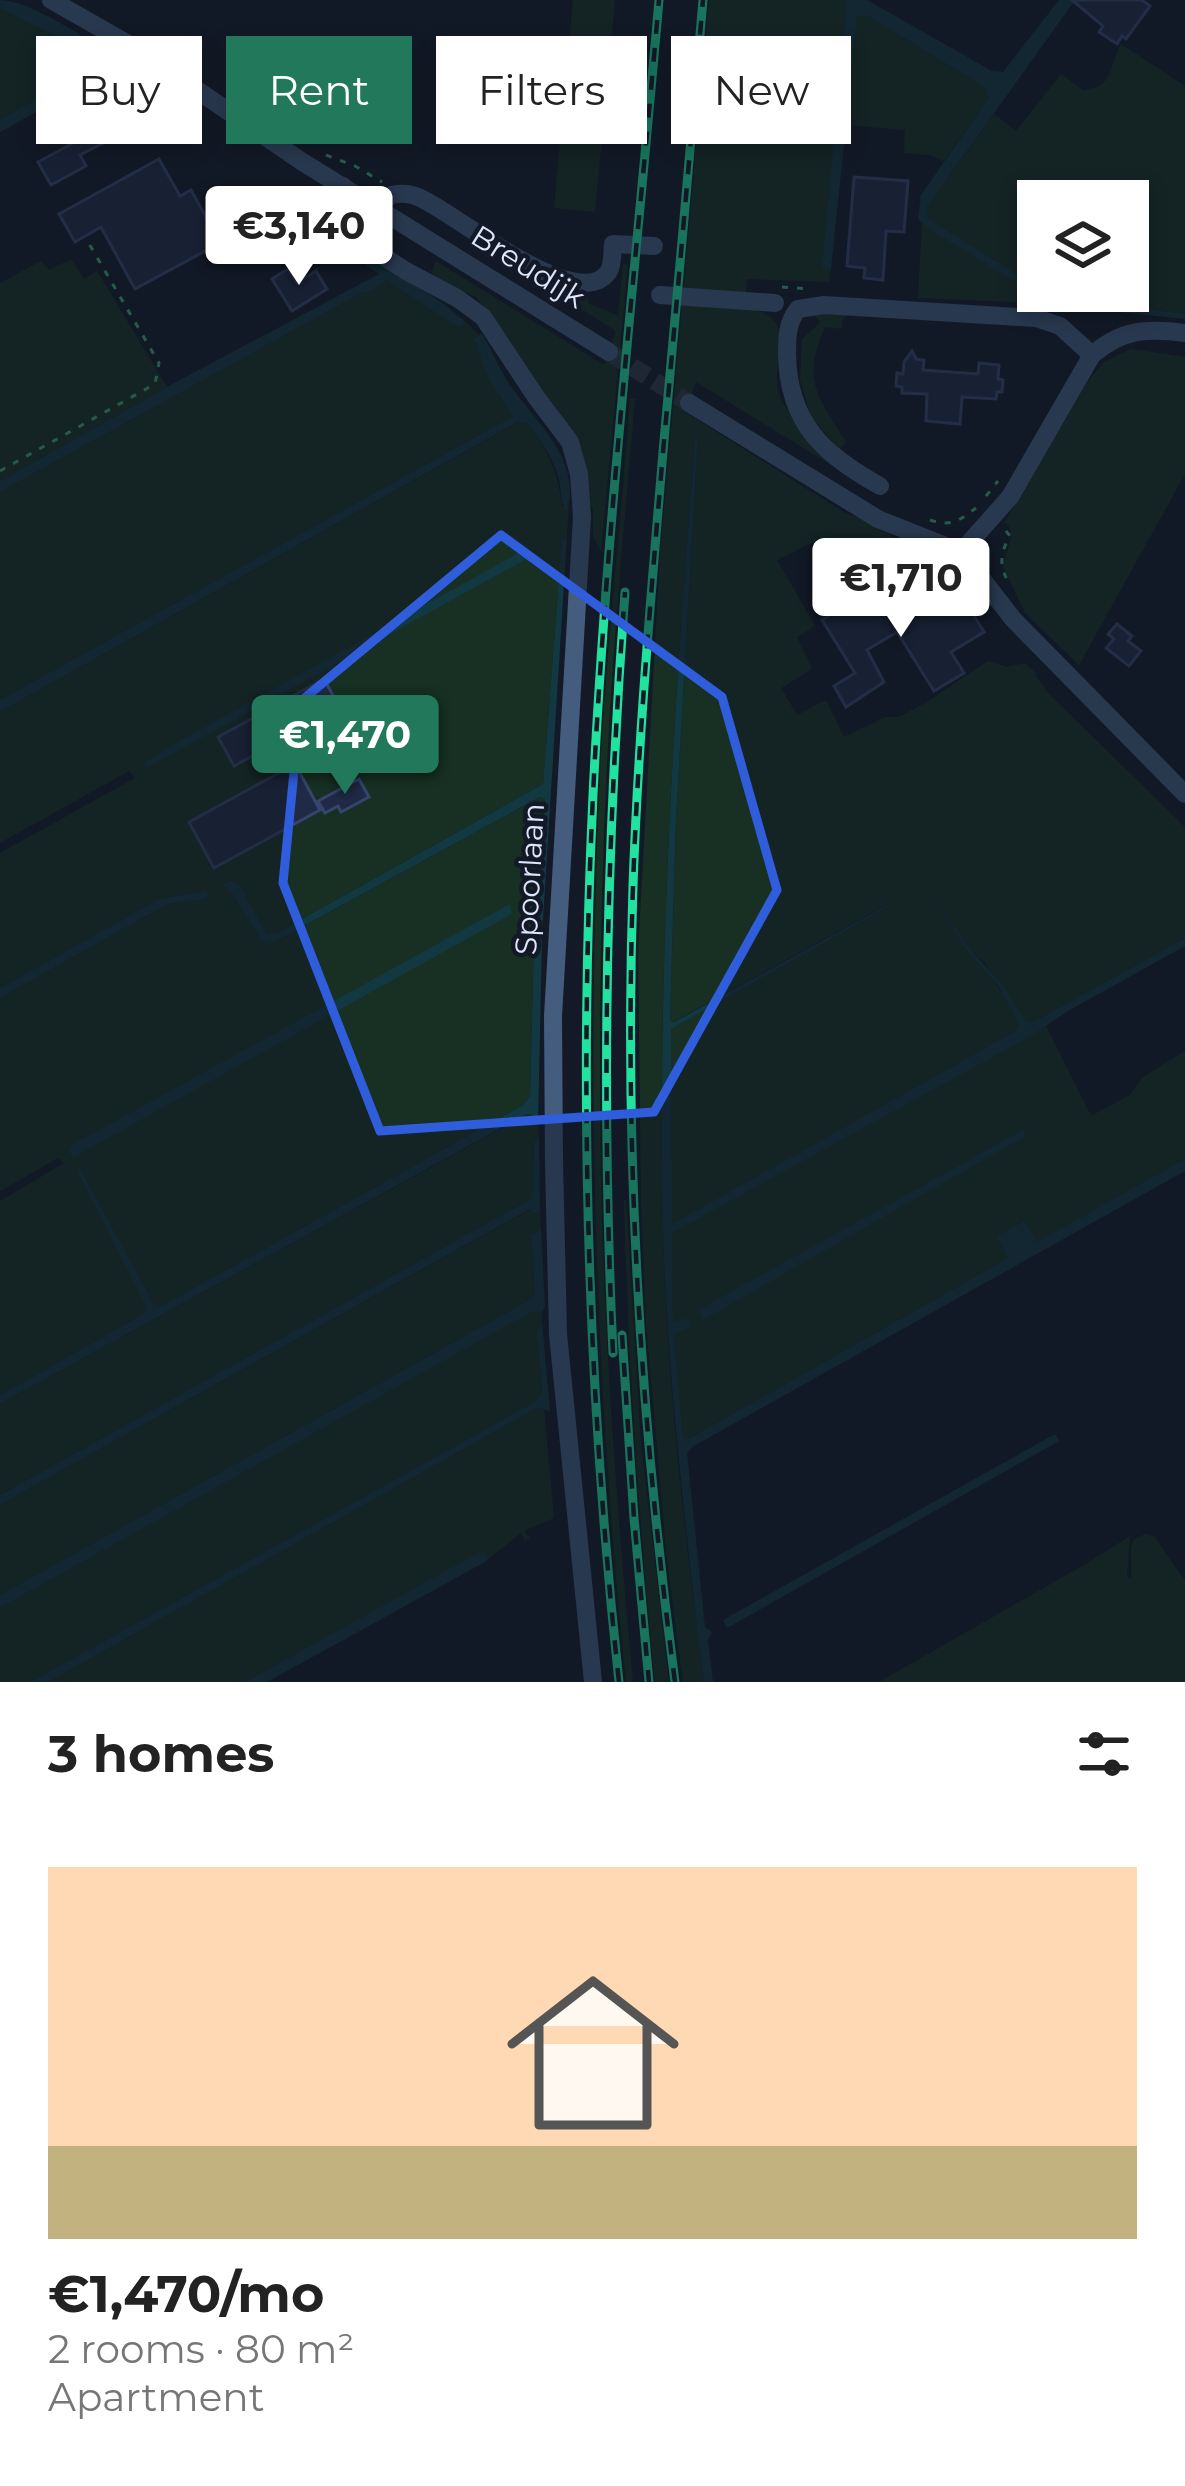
<!DOCTYPE html>
<meta charset="utf-8">
<style>
:root{--surface:#fff;--page:#f2f2f2;--text:#222;--muted:#767676;--accent:#22785a}
body{margin:0;font-family:Montserrat,sans-serif;background:var(--page);color:var(--text);height:100vh;display:flex;flex-direction:column;font-size:45px;white-space:nowrap}
*{box-sizing:border-box;margin:0}
p{font-size:39px;color:var(--muted)}
.icon{flex:none;width:66px;height:66px;fill:none;stroke:currentColor;stroke-width:2;stroke-linecap:round;stroke-linejoin:round}
.map{position:relative;height:1682px;overflow:hidden}
.sheet{display:flex;flex-direction:column;background:var(--surface);flex:1}
.sheet>*{flex:none}
.banner{position:absolute;left:36px;top:36px;width:1113px;height:108px;display:flex;gap:24px}
.buttons{position:absolute;left:1017px;top:180px;display:grid;gap:24px}
.buttons a{display:grid;place-items:center;width:132px;height:132px;border-radius:0px;background:var(--surface);box-shadow:0 6px 18px #0003;font-size:60px}
.price{position:absolute;translate:-50% -102px;padding:0 27px;border-radius:12px;background:#fff;color:#222;font-size:39px;line-height:78px;filter:drop-shadow(0 3px 6px #0008)}
.price::after{content:'';position:absolute;left:50%;top:72px;width:36px;height:27px;margin-left:-18px;background:inherit;clip-path:polygon(0 0,100% 0,50% 100%)}
.price.on{background:var(--accent);color:#fff}
ul{padding:0;list-style:none}
li{display:grid;align-content:center;gap:24px;height:636px;padding:0 48px}
li span{display:grid;place-items:center;height:372px;border-radius:0px;color:#555}
li>.icon{margin-inline-start:auto}
span .icon{width:216px;height:216px;fill:#fffc;stroke-width:1}
li b{font-size:51px}
h2{display:flex;justify-content:space-between;align-items:center;height:144px;padding:0 48px;font-size:51px}
.pill{padding:0 42px;border-radius:0px;background:var(--surface);box-shadow:0 6px 18px #0003;font-size:42px;line-height:108px}
.pill.on{background:var(--accent);color:#fff}
.map>svg:first-child{display:block}
.green{fill:#173023}
.water{fill:#123841}
.building{fill:#212a45;stroke:#36456e;stroke-width:3}
.lines{fill:none;stroke-linecap:round;stroke-linejoin:round}
.minor-tunnel{stroke:#313846;stroke-width:18;stroke-dasharray:18 9;stroke-linecap:butt}
.path{stroke:#40ac74;stroke-width:3;stroke-dasharray:6 9;stroke-linecap:butt}
.minor{stroke:#445d7f;stroke-width:18}
.rail-casing{stroke:#21e29e;stroke-width:9}
.rail{stroke:#131926;stroke-width:4.5;stroke-dasharray:14;stroke-linecap:butt}
.marked{fill:none;stroke:#305ddc;stroke-width:9;stroke-linejoin:round}
.labels{text-anchor:middle;stroke-width:9;stroke-linejoin:round;paint-order:stroke}
.street-label{font-size:30px;fill:#dde7fb;stroke:#131926}
</style>
<div class="map">
<svg width="1185" height="1682" viewBox="0 0 1185 1682">
<rect width="100%" height="100%" fill="#131926"/>
<g class="green">
<polygon points="573,0 615,0 595,212 554,208"/>
<path d="M 709,0 L 859,0 L 858,15 L 868,16 L 986,88 L 988,99 L 944,161 L 929,155 L 904,153 L 905,130 L 846,125 L 829,282 L 747,279 L 744,308 C 810,317 760,368 784,405 C 806,439 841,464 872,490 L 696,382 L 685,412 L 845,513 L 862,519 L 907,544 L 939,552 L 867,594 L 831,578 L 821,538 L 777,560 L 815,626 L 797,637 L 812,669 L 781,688 L 797,715 L 826,700 L 844,737 L 886,717 L 899,717 L 927,702 L 988,661 L 1007,667 L 1025,663 L 1037,674 L 1035,675 L 1049,694 L 1185,827 L 1185,938 L 1031,1023 L 1025,1022 L 985,963 L 970,949 L 936,899 C 958,945 1000,978 1021,1025 L 1017,1030 L 671,1225 L 670,1029 L 886,908 L 886,905 L 673,1022 L 670,1021 L 676,819 L 698,436 L 695,441 C 674,703 657,966 663,1230 C 667,1381 684,1532 704,1682 L 683,1682 L 667,1560 L 646,1324 L 641,1200 L 638,950 L 660,554 Z"/>
<polygon points="0,8 98,57 99,65 0,120"/>
<path d="M 1121,44 L 1185,86 L 1185,314 L 1062,298 L 1046,291 L 1128,291 L 1128,201 L 1038,201 L 1038,287 L 929,219 L 927,207 L 994,114 L 1016,131 L 1061,74 L 1083,90 C 1115,87 1108,67 1121,44 Z"/>
<polygon points="922,223 1025,288 1037,303 918,298"/>
<polygon points="71,259 84,279 97,271 167,387 0,481 0,283 41,261 49,270"/>
<polygon points="436,261 604,365 616,331 538,282 588,290 588,303 618,316 623,264 628,265 601,551 593,536 593,507 586,507 577,448 500,327 476,297 430,277"/>
<polygon points="387,280 465,323 461,317 479,335 475,337 499,396 512,410 513,416 0,700 0,492 360,294 371,291"/>
<path d="M 848,313 L 842,321 L 842,329 L 825,327 C 801,381 818,396 846,442 L 840,449 L 811,417 L 800,380 L 802,339 L 821,322 L 813,314 Z"/>
<path d="M 1131,349 L 1185,357 L 1185,474 L 1079,665 L 1025,613 L 1003,566 C 1005,552 1018,533 1005,522 L 1088,381 L 1104,362 Z"/>
<path d="M 630,399 L 635,399 C 627,493 618,587 612,681 C 603,811 600,942 600,1072 C 599,1276 614,1479 633,1682 L 626,1682 C 596,1394 587,1106 598,817 C 603,677 620,538 630,399 Z"/>
<path d="M 519,422 L 527,423 C 548,450 558,472 562,506 L 569,506 L 567,536 L 562,540 L 543,784 L 275,934 L 268,936 L 233,893 L 262,942 L 269,945 L 540,797 L 545,799 L 537,919 L 538,923 L 543,920 L 542,940 L 538,937 L 534,940 L 530,1096 L 523,1105 L 161,1306 L 146,1307 L 145,1313 L 0,1395 L 0,1201 L 64,1163 L 58,1158 L 0,1191 L 0,998 L 168,904 L 203,899 L 204,891 L 159,899 L 0,988 L 0,853 L 135,778 L 129,771 L 0,843 L 0,712 Z"/>
<polygon points="1046,1026 1091,1116 1130,1095 1143,1077 1185,1051 1185,1159 1036,1243 1023,1221 997,1236 1008,1258 688,1439 683,1439 673,1324 671,1233"/>
<polygon points="528,1114 532,1115 534,1123 538,1124 539,1137 534,1142 532,1198 0,1495 0,1404"/>
<path d="M 624,1200 L 626,1200 L 641,1444 L 669,1682 L 655,1682 C 639,1522 628,1362 624,1200 Z"/>
<polygon points="531,1209 537,1215 540,1212 541,1229 531,1235 535,1294 531,1299 0,1595 0,1505"/>
<polygon points="533,1310 542,1312 542,1323 537,1332 542,1395 536,1401 30,1682 0,1682 0,1608"/>
<polygon points="537,1408 544,1409 554,1518 524,1531 530,1538 525,1541 521,1533 488,1559 486,1554 480,1553 245,1682 49,1682"/>
<polygon points="1145,1534 1154,1536 1185,1581 1185,1682 879,1682 1089,1562 1130,1536 1127,1576 1131,1580 1131,1546 1135,1539"/>
</g>
<g class="water">
<path d="M 0,0 C 29,0 86,39 112,54 L 113,65 L 108,72 L 0,132 L 0,120 L 99,64 L 97,57 L 0,8 Z"/>
<polygon points="847,0 867,0 992,71 1003,72 1059,0 1075,0 927,207 929,219 1038,287 1038,291 1046,291 1062,298 1185,314 1185,319 1037,303 1025,292 1025,288 926,227 918,219 921,195 988,99 986,88 868,16 857,16 831,269 822,268"/>
<path d="M 345,246 C 375,261 445,300 466,323 L 458,327 L 387,280 L 371,291 L 360,294 L 0,492 L 0,481 L 167,387 L 379,274 L 343,249 Z"/>
<path d="M 482,334 C 492,350 499,369 510,385 C 537,424 582,459 567,512 C 559,502 562,488 558,475 C 551,454 540,440 527,423 L 518,422 L 0,712 L 0,700 L 513,416 C 508,406 501,399 495,389 C 485,373 480,355 474,338 Z"/>
<path d="M 698,435 L 676,819 L 670,1021 L 674,1022 L 887,905 L 886,908 L 671,1029 L 672,1224 L 1017,1030 L 1020,1025 L 998,985 L 966,949 L 929,889 L 970,949 L 1001,983 L 1026,1022 L 1031,1023 L 1185,938 L 1185,946 L 1068,1011 L 1031,1036 L 672,1233 L 673,1322 L 688,1318 L 691,1326 L 674,1334 L 683,1438 L 688,1439 L 1008,1258 L 996,1236 L 1024,1221 L 1037,1242 L 1185,1159 L 1185,1171 L 692,1447 L 687,1453 L 705,1627 L 712,1632 L 708,1640 L 713,1682 L 704,1682 L 698,1637 C 683,1501 667,1366 663,1230 C 657,966 674,703 695,440 Z"/>
<polygon points="567,536 543,920 537,923 545,799 540,797 269,945 262,942 233,894 223,885 231,881 239,884 267,935 275,934 543,784 562,539"/>
<polygon points="526,549 531,550 532,556 147,768 144,763 183,739"/>
<polygon points="204,891 209,895 204,899 168,904 0,998 0,988 159,899"/>
<polygon points="510,904 512,914 74,1157 69,1153 72,1145"/>
<polygon points="538,937 542,940 538,1124 534,1123 532,1115 527,1114 0,1404 0,1395 145,1313 146,1307 76,1168 80,1169 154,1304 161,1306 523,1105 530,1096 534,940"/>
<polygon points="1023,1130 1026,1136 703,1320 698,1310"/>
<polygon points="539,1137 540,1212 537,1215 530,1209 0,1505 0,1495 532,1198 534,1142"/>
<polygon points="541,1229 545,1307 542,1312 533,1311 0,1608 0,1595 531,1299 535,1294 531,1235"/>
<polygon points="542,1323 550,1411 537,1408 49,1682 30,1682 536,1401 542,1394 537,1332"/>
<polygon points="1055,1434 1059,1441 727,1628 723,1620"/>
<polygon points="480,1552 486,1554 488,1559 485,1562 267,1682 245,1682"/>
</g>
<g class="building">
<polygon points="1072,0 1142,0 1150,6 1126,39 1122,36 1117,44 1099,32 1103,26"/>
<polygon points="105,109 119,135 80,155 86,166 51,185 38,162 88,135 81,122"/>
<polygon points="159,159 180,196 191,190 216,235 244,220 257,243 227,259 218,244 135,289 101,227 75,242 59,214"/>
<polygon points="854,177 908,181 904,232 886,231 883,280 864,278 865,268 847,266"/>
<polygon points="288,269 297,283 316,271 327,289 292,311 272,279"/>
<polygon points="912,351 916,359 924,360 923,370 978,374 979,363 999,365 998,379 1003,380 1002,392 997,392 996,399 962,397 960,424 926,421 927,394 902,393 902,387 896,386 897,373 903,374 904,362"/>
<polygon points="933,585 952,615 968,606 984,632 951,652 964,673 934,691 897,632 867,650 884,682 846,707 834,686 855,673 822,620 858,598 867,614 887,602 892,611"/>
<polygon points="1117,624 1132,636 1128,641 1141,651 1129,666 1106,648 1114,639 1108,634"/>
<polygon points="324,679 340,708 234,766 218,737"/>
<polygon points="295,764 320,810 214,868 189,822"/>
<polygon points="359,779 369,797 341,812 338,806 325,813 318,801"/>
</g>
<g class="lines">
<polyline class="minor-tunnel" points="609,352 689,403"/>
<g class="path">
<polyline points="326,155 355,166 382,182"/>
<polyline points="782,287 809,289"/>
<polyline points="0,471 155,384 159,363 88,242"/>
<polyline points="986,496 998,481"/>
<path d="M 930,520 C 952,527 958,521 976,508"/>
<path d="M 1006,531 L 1010,536 C 1000,554 999,563 1008,582"/>
</g>
<g class="minor">
<polyline points="51,0 137,49 301,161 609,352"/>
<polyline points="343,186 338,219 349,234 406,271 457,298 483,317 536,397 570,442 579,474 582,517 553,1016 554,1162 558,1334 593,1682"/>
<path d="M 377,208 L 391,195 C 401,193 409,193 418,197 C 452,210 579,318 609,271 C 613,264 612,252 613,244 L 654,246"/>
<polyline points="660,295 775,303"/>
<polyline points="689,403 878,519 961,552 1013,619 1185,794"/>
<path d="M 880,486 C 824,455 788,423 787,354 C 787,338 787,322 798,309 L 824,305 L 1036,318 L 1060,326 L 1092,355"/>
<path d="M 961,552 L 1010,497 L 1092,355 C 1122,329 1147,328 1185,333"/>
</g>
<defs>
<g id="rail">
<polyline points="622,1335 634,1518 649,1682"/>
<path d="M 613,1353 C 601,1099 606,846 625,592"/>
<path d="M 619,1682 C 587,1388 579,1090 593,795 C 606,530 636,265 659,0"/>
<path d="M 675,1682 C 640,1418 624,1152 633,886 C 638,741 651,596 663,452 C 677,301 690,151 703,0"/>
</g>
</defs>
<use href="#rail" class="rail-casing"/>
<use href="#rail" class="rail"/>
</g>
<path d="M0 0H1185V1682H0ZM 501,535 L 722,697 L 777,890 L 654,1112 L 380,1131 L 283,883 L 301,701 Z" fill="#131926" fill-opacity=".55" fill-rule="evenodd"/>
<path class="marked" d="M 501,535 L 722,697 L 777,890 L 654,1112 L 380,1131 L 283,883 L 301,701 Z"/>
<g class="labels">
<g class="street-label">
<text transform="translate(528 267) rotate(32)" y="10">Breudijk</text>
<text transform="translate(530 879) rotate(-87)" y="10">Spoorlaan</text>
</g>
</g>
</svg>
<div class="buttons">
<a><svg class="icon" aria-label="layers" viewBox="0 0 24 24"><path d="M12 4l9 5-9 5-9-5zM3 14l9 5 9-5"/></svg></a>
</div>
<b class="price" style="left:299px;top:288px">€3,140</b>
<b class="price" style="left:901px;top:640px">€1,710</b>
<b class="price on" style="left:345px;top:797px">€1,470</b>
<div class="banner">
<a class="pill">Buy</a>
<a class="pill on">Rent</a>
<a class="pill">Filters</a>
<a class="pill">New</a>
</div>
</div>
<section class="sheet">
<h2>3 homes<svg class="icon" aria-label="filters" viewBox="0 0 24 24"><path d="M4 7h16M4 17h16"/><circle cx="9" cy="7" r="2"/><circle cx="15" cy="17" r="2"/></svg></h2>
<ul>
<li><span style="background:linear-gradient(#ffd9b3 75%,#c2b280 0)"><svg class="icon" aria-label="home" viewBox="0 0 24 24"><path d="M3 11l9-7 9 7M6 9v11h12V9"/></svg></span><div><b>€1,470/mo</b><p>2 rooms · 80 m²</p><p>Apartment</p></div></li>
</ul>
</section>
